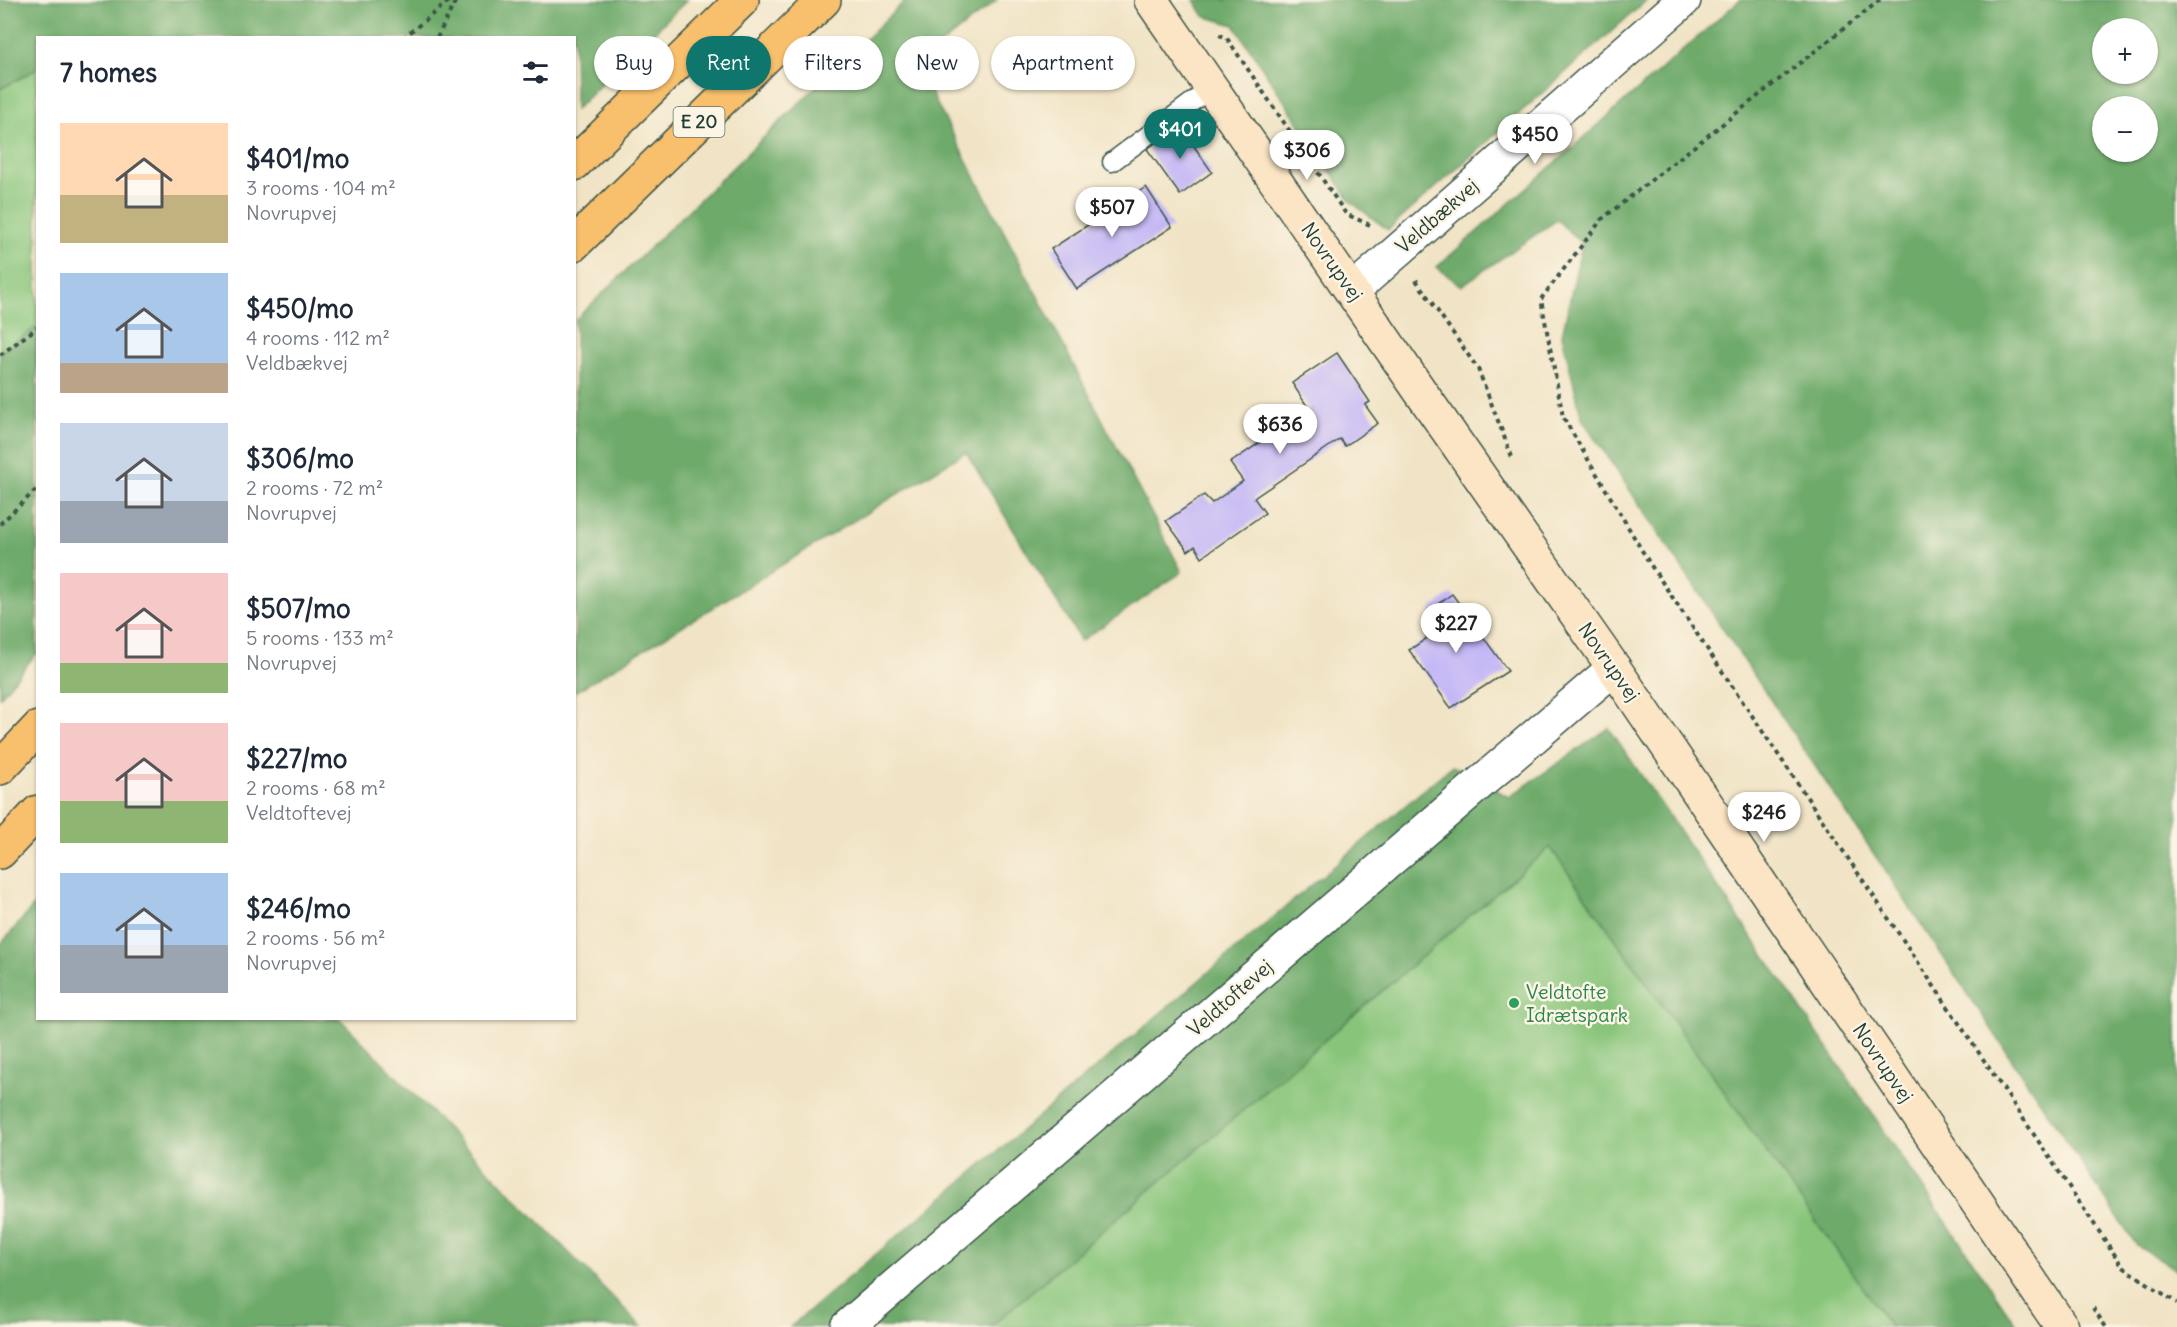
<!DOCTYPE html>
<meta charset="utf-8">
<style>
:root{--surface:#fff;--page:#f2f2f3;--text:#1f2937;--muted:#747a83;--accent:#0f766e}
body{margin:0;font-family:Delius,sans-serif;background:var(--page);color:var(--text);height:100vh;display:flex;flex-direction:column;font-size:22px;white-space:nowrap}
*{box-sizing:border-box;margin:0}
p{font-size:20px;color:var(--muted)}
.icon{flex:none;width:33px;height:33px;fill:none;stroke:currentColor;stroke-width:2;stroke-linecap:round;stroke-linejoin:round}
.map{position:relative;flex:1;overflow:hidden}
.panel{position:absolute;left:36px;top:36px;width:540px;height:984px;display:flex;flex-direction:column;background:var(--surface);border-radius:0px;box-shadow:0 2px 4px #0004}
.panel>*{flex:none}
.banner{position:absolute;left:594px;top:36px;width:570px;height:54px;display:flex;gap:12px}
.fabs{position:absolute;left:2092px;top:18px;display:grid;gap:12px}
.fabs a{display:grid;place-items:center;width:66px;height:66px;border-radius:50%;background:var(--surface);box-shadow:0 2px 4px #0004;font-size:30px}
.price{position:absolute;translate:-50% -51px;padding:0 14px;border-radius:21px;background:#fff;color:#222;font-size:20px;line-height:39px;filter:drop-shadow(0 2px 3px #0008)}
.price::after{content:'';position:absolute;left:50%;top:36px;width:18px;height:14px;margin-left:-9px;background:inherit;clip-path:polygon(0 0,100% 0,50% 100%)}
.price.selected{background:var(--accent);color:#fff}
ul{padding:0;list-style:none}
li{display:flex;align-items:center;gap:18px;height:150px;padding:0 24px}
li span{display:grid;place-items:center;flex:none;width:168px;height:120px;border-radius:0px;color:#555}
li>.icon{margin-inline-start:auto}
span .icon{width:72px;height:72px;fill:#fffc;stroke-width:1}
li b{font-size:26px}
h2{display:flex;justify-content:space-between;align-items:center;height:72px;padding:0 24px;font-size:26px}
.tag{padding:0 21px;border-radius:27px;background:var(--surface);box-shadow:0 2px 4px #0004;font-size:21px;line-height:54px}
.tag.selected{background:var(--accent);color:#fff}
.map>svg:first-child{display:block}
.green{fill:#88c57a;stroke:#548157;stroke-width:1.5}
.forest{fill:#6eaa6a;stroke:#46744f;stroke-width:1.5;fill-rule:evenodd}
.building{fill:#c1b4f7}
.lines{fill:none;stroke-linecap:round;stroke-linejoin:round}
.lane-casing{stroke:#3e564a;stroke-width:21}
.street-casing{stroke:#3e564a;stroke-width:36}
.secondary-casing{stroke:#3e564a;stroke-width:36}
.highway-casing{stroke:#3e564a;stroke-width:36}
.path{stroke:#3e564a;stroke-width:4;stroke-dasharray:4.5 4.5;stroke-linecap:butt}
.lane{stroke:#fff;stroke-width:18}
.street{stroke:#fff;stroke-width:33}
.secondary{stroke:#fce5c4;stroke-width:33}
.highway{stroke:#f8bf6c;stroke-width:33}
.leisure-dot{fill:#2e9e5b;stroke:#fcf5e5;stroke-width:2}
.labels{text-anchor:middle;stroke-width:5;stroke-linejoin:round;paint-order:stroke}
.shield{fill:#fcf5e5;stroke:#617469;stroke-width:1.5}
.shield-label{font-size:18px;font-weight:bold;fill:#1f3d34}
.street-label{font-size:20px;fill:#1f3d34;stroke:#fcf5e5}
.leisure-label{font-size:20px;fill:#27864d;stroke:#fcf5e5;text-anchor:start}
</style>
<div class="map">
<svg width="2177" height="1327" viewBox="0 0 2177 1327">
<rect width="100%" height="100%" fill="#fcf5e5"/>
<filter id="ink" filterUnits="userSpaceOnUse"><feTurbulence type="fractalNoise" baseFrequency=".0167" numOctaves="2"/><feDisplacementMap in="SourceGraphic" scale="12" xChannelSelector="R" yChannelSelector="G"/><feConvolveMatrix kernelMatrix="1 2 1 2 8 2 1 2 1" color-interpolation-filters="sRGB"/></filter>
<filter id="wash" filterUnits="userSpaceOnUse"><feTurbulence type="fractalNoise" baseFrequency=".008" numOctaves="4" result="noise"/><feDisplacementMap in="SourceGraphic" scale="24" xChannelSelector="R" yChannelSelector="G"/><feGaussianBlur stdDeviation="1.35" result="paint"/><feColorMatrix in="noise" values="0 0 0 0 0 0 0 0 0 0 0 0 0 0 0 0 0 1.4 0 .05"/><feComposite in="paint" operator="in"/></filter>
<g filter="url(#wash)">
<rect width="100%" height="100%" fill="#f1e4c6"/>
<g class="green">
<polygon points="37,69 37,327 0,353 0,89"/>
<polygon points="1550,847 1891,1327 990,1327"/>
</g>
<g class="forest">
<polygon points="0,0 687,0 575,110 574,38 38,38 37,69 0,89"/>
<polygon points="906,0 997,0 916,64 1182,572 1081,641 966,452 575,692 575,320"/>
<polygon points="1194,0 1647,0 1388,230 1351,202 1234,25 1204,16"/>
<path d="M 1740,0 L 2177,0 L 2177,1270 L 2137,1246 L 1582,419 L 1562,335 L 1582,244 L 1557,220 L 1461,286 L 1437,267 ZM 2103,28 L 2148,28 L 2148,74 L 2103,74 ZM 2103,106 L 2148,106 L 2148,152 L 2103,152 Z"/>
<polygon points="37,327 37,653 0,697 0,353"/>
<polygon points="1609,728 2018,1327 1891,1327 1550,847 990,1327 790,1327 1452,766 1509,797"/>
<polygon points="37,902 38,1018 340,1019 642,1327 0,1327 0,945"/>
</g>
<g id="blocks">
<g class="building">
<polygon points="1180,126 1212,172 1180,195 1147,149"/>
<polygon points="1146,187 1172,227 1077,289 1051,249"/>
<polygon points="1337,353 1370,402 1365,405 1378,423 1345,446 1340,439 1254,498 1265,513 1202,557 1195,546 1188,551 1166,521 1204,495 1212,503 1243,481 1230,463 1309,409 1292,383"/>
<polygon points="1452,594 1508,671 1451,708 1409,650 1426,639 1432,608"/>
</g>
</g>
</g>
<g filter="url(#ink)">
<use href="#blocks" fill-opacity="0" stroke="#3e564a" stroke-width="1.5"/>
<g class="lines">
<defs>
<polyline id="lane" points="1112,162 1211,88"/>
<g id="street">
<polyline points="1352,291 1684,0"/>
<polyline points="847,1327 1614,668"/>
</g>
<polyline id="secondary" points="1151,0 1420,391 1614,668 2062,1327"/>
<g id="highway">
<polyline points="574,164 742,0"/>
<polyline points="574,244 824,0"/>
<polyline points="0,768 38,728"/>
<polyline points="0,852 38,812"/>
</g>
</defs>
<use href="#lane" class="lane-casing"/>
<use href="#street" class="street-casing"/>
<use href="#secondary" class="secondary-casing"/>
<use href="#highway" class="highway-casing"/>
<g class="path">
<polyline points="1880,0 1602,219 1541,299 1563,417 1650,564 2123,1267 2177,1303"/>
<polyline points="1219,35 1226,37 1346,214 1372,226"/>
<polyline points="403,38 450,0"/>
<polyline points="437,38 456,0"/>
<polyline points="1416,280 1478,369 1512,457"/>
<polyline points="0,355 38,327"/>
<polyline points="0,524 38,488"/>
<polyline points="2093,1308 2106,1327"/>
</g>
<use href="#lane" class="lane"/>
<use href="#street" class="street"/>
<use href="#secondary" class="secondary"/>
<use href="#highway" class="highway"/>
</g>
</g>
<circle class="leisure-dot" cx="1514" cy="1003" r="6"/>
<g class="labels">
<rect class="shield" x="673.5" y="107" width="51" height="30" rx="4.5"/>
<g class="shield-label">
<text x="699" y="128">E 20</text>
</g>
<g class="street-label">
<text transform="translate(1437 216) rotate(-41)" y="7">Veldbækvej</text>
<text transform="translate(1332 262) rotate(55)" y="7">Novrupvej</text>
<text transform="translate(1609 662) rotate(55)" y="7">Novrupvej</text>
<text transform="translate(1230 998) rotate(-41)" y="7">Veldtoftevej</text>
<text transform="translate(1883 1063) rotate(56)" y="7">Novrupvej</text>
</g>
<g class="leisure-label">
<text x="1526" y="999">Veldtofte<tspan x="1526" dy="23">Idrætspark</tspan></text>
</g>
</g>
</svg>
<div class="fabs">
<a>+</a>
<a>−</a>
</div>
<b class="price selected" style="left:1180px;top:160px">$401</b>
<b class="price" style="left:1535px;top:165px">$450</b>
<b class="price" style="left:1307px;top:181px">$306</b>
<b class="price" style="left:1112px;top:238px">$507</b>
<b class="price" style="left:1280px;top:455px">$636</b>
<b class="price" style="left:1456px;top:654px">$227</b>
<b class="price" style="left:1764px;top:843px">$246</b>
<div class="banner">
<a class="tag">Buy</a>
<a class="tag selected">Rent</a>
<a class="tag">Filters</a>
<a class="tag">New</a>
<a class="tag">Apartment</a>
</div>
<section class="panel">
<h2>7 homes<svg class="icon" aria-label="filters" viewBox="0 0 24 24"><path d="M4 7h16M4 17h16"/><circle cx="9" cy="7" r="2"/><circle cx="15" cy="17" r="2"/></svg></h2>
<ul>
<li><span style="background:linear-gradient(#ffd9b3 60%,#c2b280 0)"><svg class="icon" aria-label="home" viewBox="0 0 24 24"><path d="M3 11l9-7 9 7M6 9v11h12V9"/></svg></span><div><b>$401/mo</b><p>3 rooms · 104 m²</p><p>Novrupvej</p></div></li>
<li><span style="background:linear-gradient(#a9c7e8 75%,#b9a48a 0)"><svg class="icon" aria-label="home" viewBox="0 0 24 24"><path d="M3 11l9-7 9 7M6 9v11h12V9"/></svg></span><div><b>$450/mo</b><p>4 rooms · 112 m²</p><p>Veldbækvej</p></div></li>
<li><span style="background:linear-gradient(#c9d6e8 65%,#9aa5b1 0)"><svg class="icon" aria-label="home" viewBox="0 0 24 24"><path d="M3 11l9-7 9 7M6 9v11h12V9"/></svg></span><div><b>$306/mo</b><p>2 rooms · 72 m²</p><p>Novrupvej</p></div></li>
<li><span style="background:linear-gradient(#f6c9c9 75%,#8fb573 0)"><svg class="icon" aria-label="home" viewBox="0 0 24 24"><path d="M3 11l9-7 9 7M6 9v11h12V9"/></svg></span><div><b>$507/mo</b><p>5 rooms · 133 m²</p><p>Novrupvej</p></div></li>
<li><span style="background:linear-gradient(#f6c9c9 65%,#8fb573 0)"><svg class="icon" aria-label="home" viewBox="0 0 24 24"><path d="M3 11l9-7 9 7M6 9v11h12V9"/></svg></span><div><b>$227/mo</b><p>2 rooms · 68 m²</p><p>Veldtoftevej</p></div></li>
<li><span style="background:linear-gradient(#a9c7e8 60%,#9aa5b1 0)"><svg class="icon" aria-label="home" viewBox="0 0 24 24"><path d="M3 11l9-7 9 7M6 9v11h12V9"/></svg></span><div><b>$246/mo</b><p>2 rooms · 56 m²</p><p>Novrupvej</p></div></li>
</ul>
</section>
</div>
